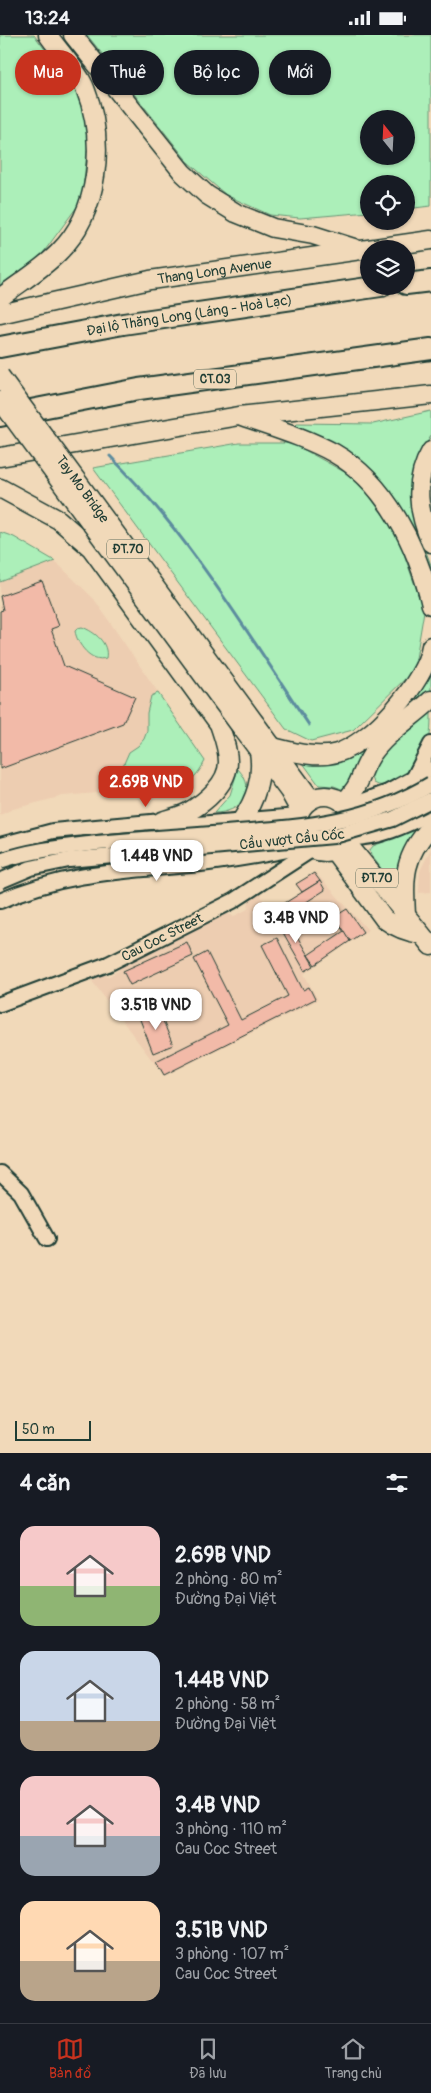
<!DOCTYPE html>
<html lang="vi">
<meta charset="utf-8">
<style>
:root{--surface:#171b24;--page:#20242c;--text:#f1f3f6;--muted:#9ea1a6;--line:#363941;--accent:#c8321e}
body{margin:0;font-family:Pangolin,sans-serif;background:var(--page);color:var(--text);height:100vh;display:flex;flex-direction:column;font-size:19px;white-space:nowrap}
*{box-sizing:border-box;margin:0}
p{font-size:16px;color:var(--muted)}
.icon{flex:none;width:28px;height:28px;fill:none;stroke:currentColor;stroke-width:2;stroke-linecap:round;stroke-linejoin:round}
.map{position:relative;height:1418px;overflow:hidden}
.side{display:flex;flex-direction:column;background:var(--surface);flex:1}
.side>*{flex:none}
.banner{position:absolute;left:15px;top:15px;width:401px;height:45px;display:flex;gap:10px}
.needle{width:32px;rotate:342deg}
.buttons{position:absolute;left:360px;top:75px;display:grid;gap:10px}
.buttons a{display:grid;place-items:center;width:55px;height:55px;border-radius:50%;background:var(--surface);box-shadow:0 1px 4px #0004;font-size:25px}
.scale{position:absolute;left:15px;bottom:12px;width:76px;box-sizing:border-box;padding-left:5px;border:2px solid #1f3d34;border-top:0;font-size:14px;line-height:18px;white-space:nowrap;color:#1f3d34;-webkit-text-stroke:4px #f1d9b9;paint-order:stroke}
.price{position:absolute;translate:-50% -42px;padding:0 11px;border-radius:10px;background:#fff;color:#222;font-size:16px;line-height:32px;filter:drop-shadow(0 1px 2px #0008)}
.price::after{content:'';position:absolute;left:50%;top:30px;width:15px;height:11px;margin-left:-8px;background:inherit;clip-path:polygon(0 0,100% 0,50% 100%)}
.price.on{background:var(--accent);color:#fff}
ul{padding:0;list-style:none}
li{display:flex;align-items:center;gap:15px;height:125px;padding:0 20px}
li span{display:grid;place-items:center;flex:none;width:140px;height:100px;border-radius:15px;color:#555}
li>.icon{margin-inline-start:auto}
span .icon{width:60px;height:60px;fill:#fffc;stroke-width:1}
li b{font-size:21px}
h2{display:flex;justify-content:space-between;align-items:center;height:60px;padding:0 20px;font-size:21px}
.pill{padding:0 18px;border-radius:22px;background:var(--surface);box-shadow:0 1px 4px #0004;font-size:18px;line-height:45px}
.pill.on{background:var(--accent);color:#fff}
.status{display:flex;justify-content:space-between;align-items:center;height:35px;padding:0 25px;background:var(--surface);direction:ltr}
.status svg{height:14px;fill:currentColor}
.dock{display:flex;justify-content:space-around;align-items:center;height:70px;border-top:1px solid var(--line);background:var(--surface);font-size:14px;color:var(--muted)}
.dock a{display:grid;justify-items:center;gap:2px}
.dock .on{color:var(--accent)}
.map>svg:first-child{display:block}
.built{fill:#edcdb1}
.green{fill:#acefb9;stroke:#669676;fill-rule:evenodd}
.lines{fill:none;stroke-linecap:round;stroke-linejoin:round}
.stream{stroke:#5c8c9e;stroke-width:3}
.building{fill:#f2baa8;stroke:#1f3d34}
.minor-casing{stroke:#1f3d34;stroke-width:18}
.major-casing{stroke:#1f3d34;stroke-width:21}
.highway-casing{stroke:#1f3d34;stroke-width:24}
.minor{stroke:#f1d9b9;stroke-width:14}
.major{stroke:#f1d9b9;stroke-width:18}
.highway{stroke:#f1d9b9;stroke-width:20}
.minor-bridge-casing{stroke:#1f3d34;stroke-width:18;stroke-linecap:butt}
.major-bridge-casing{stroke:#1f3d34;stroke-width:21;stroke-linecap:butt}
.minor-bridge{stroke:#f1d9b9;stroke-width:14}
.major-bridge{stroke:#f1d9b9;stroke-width:18}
.labels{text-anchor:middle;stroke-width:4;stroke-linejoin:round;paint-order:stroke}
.shield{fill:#f1d9b9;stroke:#5e6c5c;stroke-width:1}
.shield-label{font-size:12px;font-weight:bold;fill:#1f3d34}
.street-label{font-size:14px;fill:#1f3d34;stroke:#f1d9b9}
</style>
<div class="status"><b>13:24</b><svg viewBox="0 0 49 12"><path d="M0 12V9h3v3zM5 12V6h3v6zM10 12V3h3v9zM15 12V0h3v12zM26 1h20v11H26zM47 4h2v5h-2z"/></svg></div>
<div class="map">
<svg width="431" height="1418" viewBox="0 0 431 1418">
<rect width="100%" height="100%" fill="#f1d9b9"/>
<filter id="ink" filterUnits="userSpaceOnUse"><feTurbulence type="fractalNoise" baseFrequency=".02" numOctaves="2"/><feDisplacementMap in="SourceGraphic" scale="10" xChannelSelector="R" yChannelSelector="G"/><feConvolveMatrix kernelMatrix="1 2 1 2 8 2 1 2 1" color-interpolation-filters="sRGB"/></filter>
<g filter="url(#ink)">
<g class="built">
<polygon points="0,497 14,502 58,529 94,564 205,726 200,736 189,747 176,753 146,757 142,754 63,761 13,774 0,780"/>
<polygon points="431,814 431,857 419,858 420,836"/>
<polygon points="315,837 368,895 304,939 318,965 164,1041 92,946 102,940 109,941 118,936 121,929 225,878 234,881 248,874 249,866 260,859 270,877 301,857 296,849"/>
</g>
<g class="green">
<polygon points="0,0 34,0 76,55 89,96 82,165 40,222 0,250"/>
<path d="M 87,0 L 431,0 L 431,171 L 406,174 L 406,149 L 369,149 L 369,177 L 300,183 L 270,180 L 226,160 L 189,128 ZM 369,84 L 406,84 L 406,121 L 369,121 Z"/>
<polygon points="431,376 431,401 417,424 412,444 416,490 431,530 431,540 395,466 293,392 297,388 373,389"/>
<polygon points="239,408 292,408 357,444 397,499 424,576 414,635 353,695 311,706 286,694 93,433"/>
<polygon points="0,497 14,502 55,526 0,547"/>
<path d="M 82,592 C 95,597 109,608 106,623 C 91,628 77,609 75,596 L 78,593 Z"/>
<polygon points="431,639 431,656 357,738 344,755 334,751 319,750 303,728 304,726 393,685 413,666"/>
<path d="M 158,658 L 205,726 C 191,754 174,754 146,757 L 142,754 L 123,756 L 122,733 L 129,717 L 138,711 L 144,704 L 147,696 L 147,678 L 151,661 Z"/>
<path d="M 431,676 C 431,683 431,693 430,700 C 425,718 397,762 374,748 L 371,739 C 384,710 408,697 431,676 Z"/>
<path d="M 238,734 C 259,757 240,778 214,778 L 230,760 Z"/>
<polygon points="417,794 419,794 397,847 392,848 371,820 370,815 373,811"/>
</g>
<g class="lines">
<path class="stream" d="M 110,421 C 189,500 247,597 309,690"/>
</g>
<g class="building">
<polygon points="42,546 59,591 51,594 64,631 135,662 123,688 0,734 0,576 3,575 0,561"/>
<polygon points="314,838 320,846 302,857 296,849"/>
<polygon points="320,846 325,855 283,882 277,873"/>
<polygon points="347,874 363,897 350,906 334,882"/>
<polygon points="286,882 314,931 305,936 277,887"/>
<polygon points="344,896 350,906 315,930 308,920"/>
<polygon points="277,903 303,955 309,952 315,964 164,1040 156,1026 228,990 194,924 207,917 241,985 288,961 262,910"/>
<polygon points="187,907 193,921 130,950 123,936"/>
<polygon points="158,974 173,1010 153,1018 139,982"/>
</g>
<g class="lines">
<defs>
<g id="minor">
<polyline points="413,744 431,709"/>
<polyline points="347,772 388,757 431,734"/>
<path d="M 349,803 C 378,804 405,791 431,778"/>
<polyline points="0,810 53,796 85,793 162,786 185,790 298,781"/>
<path d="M 0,866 C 70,835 135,836 209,828 C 242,824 275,818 307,811"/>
<polyline points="0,969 108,929 233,866 313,814"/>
<polyline points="0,1138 21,1158 47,1204"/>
</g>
<g id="major">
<polyline points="73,0 183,138 207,160 236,178 273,193 313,200 354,213"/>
<path d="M 0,263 C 19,248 41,235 58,218 C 100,177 106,106 85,53 C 79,37 58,15 48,0"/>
<path id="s1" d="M 0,279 L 150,245 L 431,205"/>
<path d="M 242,382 C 273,393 305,402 334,418 C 387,448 418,513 431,570"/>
<path d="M 431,416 C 413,447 418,477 431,508"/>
<polyline points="0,422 239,381 431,360"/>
<path d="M 0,453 L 59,485 L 91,513 L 219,689 C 223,701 228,713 228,727 C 228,748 206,767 188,777 C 181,781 170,783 162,786"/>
<polyline points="255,688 311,764"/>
<polyline points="244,696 289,756 300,776"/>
<path d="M 273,712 C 293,717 317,724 337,718 C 371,708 426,646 431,611"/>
<circle cx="325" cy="789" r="28"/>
<path d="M 343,768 C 362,750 359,740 371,721 C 384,700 413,682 431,665"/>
<path d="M 241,786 C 256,764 263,743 259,716"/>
<polyline points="346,807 431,911"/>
<path d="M 334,816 L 384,884 C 396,893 407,897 421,899"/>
<path d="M 406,880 C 404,842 403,821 431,792"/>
</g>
<g id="highway">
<polyline points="406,249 431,246"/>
<path id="s2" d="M 0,312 L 123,289 L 381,251"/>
<polyline points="0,381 139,354 431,314"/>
</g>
</defs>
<use href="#minor" class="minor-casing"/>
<use href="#major" class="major-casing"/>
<use href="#highway" class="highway-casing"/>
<use href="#minor" class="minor"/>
<use href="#major" class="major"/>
<use href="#highway" class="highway"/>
<defs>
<g id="minor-bridge">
<path d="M 0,826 C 31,815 64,812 97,808 C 140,804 183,801 226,798 C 301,792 365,789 431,749"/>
<polyline points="0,846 31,833 69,825 334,801 393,784 431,765"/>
</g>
<g id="major-bridge">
<path id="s3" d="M 0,341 L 255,688"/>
<polyline points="0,365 244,696"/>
</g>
</defs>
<use href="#minor-bridge" class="minor-bridge-casing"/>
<use href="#major-bridge" class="major-bridge-casing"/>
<use href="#minor-bridge" class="minor-bridge"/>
<use href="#major-bridge" class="major-bridge"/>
</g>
</g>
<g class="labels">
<g class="shield">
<rect x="194" y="334.5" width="42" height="19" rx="4"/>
<rect x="107" y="504.5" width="42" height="19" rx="4"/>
<rect x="356" y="833.5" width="42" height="19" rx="4"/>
</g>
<g class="shield-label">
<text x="215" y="348">CT.03</text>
<text x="128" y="518">ĐT.70</text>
<text x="377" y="847">ĐT.70</text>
</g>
<g class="street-label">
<text dy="5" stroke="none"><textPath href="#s1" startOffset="219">Thang Long Avenue</textPath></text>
<text dy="5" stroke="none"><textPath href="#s2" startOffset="192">Đại lộ Thăng Long (Láng - Hoà Lạc)</textPath></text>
<text dy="5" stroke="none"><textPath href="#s3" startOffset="140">Tay Mo Bridge</textPath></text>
<text transform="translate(292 804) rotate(-6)" y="5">Cầu vượt Cầu Cốc</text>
<text transform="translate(162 902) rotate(-27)" y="5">Cau Coc Street</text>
</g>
</g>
</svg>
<div class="buttons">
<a><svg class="needle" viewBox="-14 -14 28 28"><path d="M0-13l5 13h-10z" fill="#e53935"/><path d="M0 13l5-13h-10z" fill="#9ea1a6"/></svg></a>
<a><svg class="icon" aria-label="locate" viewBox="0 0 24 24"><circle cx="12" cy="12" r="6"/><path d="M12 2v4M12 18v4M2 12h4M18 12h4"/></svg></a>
<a><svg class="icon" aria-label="layers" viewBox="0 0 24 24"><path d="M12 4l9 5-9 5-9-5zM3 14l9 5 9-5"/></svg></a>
</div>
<div class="scale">50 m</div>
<b class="price on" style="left:146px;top:773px">2.69B VND</b>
<b class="price" style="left:157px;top:847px">1.44B VND</b>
<b class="price" style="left:296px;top:909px">3.4B VND</b>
<b class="price" style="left:156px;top:996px">3.51B VND</b>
<div class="banner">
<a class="pill on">Mua</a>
<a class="pill">Thuê</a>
<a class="pill">Bộ lọc</a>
<a class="pill">Mới</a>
</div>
</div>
<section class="side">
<h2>4 căn<svg class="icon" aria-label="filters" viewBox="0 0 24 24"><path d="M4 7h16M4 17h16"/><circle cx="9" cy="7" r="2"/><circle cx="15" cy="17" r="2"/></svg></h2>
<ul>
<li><span style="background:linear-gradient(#f6c9c9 60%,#8fb573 0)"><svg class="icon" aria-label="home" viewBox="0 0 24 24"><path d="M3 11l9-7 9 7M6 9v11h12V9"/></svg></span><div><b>2.69B VND</b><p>2 phòng · 80 m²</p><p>Đường Đại Việt</p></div></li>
<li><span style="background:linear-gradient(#c9d6e8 70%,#b9a48a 0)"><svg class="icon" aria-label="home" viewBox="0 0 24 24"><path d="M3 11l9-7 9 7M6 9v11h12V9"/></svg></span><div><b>1.44B VND</b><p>2 phòng · 58 m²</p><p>Đường Đại Việt</p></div></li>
<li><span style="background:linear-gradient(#f6c9c9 60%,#9aa5b1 0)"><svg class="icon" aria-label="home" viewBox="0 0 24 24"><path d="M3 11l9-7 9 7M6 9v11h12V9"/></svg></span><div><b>3.4B VND</b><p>3 phòng · 110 m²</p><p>Cau Coc Street</p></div></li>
<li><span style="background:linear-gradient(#ffd9b3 60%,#b9a48a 0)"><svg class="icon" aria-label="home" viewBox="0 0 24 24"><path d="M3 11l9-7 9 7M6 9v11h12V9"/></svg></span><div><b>3.51B VND</b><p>3 phòng · 107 m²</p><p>Cau Coc Street</p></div></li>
</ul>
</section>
<nav class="dock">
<a class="on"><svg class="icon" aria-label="map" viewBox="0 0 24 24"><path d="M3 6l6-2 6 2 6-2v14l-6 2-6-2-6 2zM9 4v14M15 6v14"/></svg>Bản đồ</a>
<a><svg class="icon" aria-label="saved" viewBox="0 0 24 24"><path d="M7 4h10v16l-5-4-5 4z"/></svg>Đã lưu</a>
<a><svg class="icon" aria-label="home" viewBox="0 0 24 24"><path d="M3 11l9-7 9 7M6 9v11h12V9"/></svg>Trang chủ</a>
</nav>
